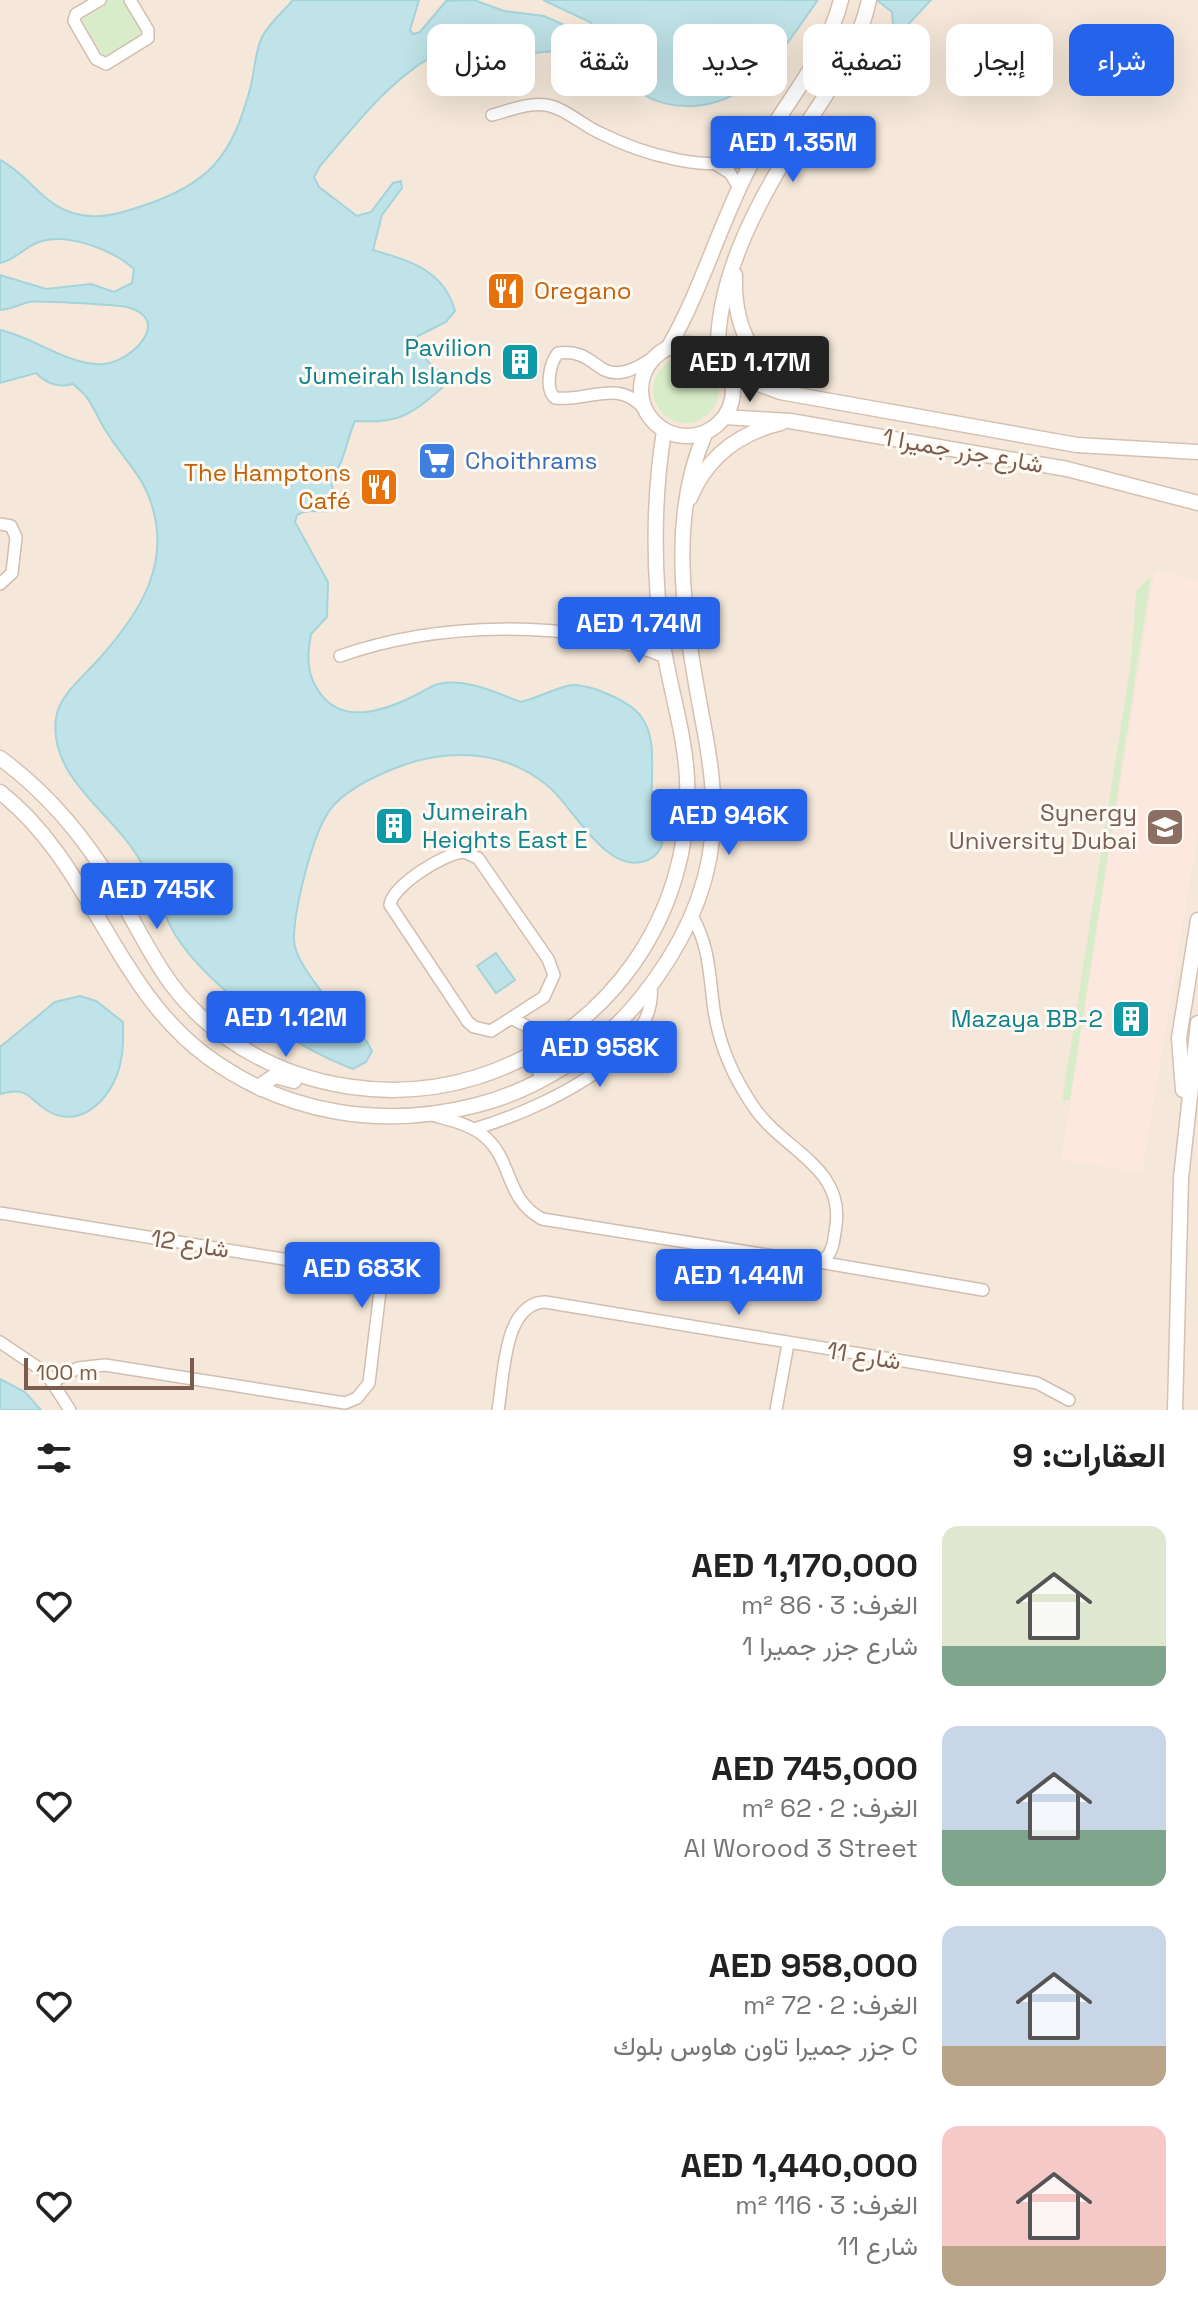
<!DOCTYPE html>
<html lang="ar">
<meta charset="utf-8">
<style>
:root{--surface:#fff;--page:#f2f2f2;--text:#222;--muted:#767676;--accent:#2563eb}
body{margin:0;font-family:"Space Grotesk",Vazirmatn,sans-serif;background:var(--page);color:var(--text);direction:rtl;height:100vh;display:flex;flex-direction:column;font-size:30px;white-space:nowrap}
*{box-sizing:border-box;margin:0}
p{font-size:26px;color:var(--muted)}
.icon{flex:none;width:44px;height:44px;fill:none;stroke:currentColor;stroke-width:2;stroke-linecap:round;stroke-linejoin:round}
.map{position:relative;height:1410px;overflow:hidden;direction:ltr}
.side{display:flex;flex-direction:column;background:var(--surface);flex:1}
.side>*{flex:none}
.hud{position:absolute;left:24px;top:24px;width:1150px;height:72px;direction:rtl;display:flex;gap:16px}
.scale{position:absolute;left:24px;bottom:20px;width:170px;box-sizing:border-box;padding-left:8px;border:4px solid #7a5c4d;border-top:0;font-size:22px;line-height:28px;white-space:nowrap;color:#7a5c4d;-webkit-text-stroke:6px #fffaf3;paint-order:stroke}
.price{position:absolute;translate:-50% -68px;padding:0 18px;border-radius:8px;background:var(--accent);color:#fff;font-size:26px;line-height:52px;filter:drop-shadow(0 2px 4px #0008)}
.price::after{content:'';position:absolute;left:50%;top:48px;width:24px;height:18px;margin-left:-12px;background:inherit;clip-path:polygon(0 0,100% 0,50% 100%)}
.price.active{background:#222;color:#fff}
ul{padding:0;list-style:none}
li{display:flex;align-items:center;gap:24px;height:200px;padding:0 32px}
li span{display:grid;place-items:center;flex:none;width:224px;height:160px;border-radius:16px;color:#555}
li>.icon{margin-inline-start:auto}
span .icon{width:96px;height:96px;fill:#fffc;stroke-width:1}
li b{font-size:34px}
h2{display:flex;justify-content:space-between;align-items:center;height:96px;padding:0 32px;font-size:34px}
.chip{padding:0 28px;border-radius:16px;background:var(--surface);box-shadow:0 8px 32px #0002;font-size:28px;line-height:72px}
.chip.active{background:var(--accent);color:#fff}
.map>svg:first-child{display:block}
.residential{fill:#f5e8da}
.commercial{fill:#fde8e0}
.green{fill:#d8ecc9}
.water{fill:#bfe3e8;stroke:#a5d3da;stroke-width:2}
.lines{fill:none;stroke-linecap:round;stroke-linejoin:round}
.street-casing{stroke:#d1beb0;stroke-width:14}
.secondary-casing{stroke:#d6c0b0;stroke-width:17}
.street{stroke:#fff;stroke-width:11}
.secondary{stroke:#fff;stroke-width:14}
.labels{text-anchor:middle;stroke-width:6;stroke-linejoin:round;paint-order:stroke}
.food-label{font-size:24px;fill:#c56008;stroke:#fffaf3;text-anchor:start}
.culture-label{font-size:24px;fill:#0d838f;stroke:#fffaf3;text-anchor:end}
.street-label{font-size:24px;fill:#7a5c4d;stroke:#fffaf3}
.shop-label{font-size:24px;fill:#366cbe;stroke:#fffaf3;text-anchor:start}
.education-label{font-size:24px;fill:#785e54;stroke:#fffaf3;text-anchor:end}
</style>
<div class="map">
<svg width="1198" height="1410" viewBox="0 0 1198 1410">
<rect width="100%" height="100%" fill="#fdf6ec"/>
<rect class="residential" x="0" y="0" width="1198" height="1410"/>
<polygon class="commercial" points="1155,570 1198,581 1198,831 1142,1172 1061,1160"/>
<g class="green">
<polygon points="108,0 124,0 141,32 137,40 104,56 81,21 85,12"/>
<circle cx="686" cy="390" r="33"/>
<polygon points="1151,577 1070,1100 1062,1101 1131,662 1136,591"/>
</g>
<g class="water">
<path d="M 293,0 L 419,0 L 410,30 L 413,34 L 420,32 L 446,1 L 474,0 L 504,11 L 544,16 L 594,38 L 600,33 L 590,22 L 543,0 L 818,0 C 784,46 753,107 687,106 C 674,106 658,103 646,96 C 624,83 606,61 580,54 C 557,47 531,56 508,53 C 486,50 470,38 449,47 C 395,72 358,122 320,166 L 314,177 L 319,187 L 357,216 L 371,212 L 393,183 L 401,181 L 402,188 L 382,215 L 373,250 C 410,261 444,270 455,311 L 446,322 L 416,337 L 414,348 L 440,373 L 442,388 C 410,415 399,424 355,421 C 346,441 345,462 331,479 L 336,508 C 324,516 311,506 297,515 L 295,522 L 328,582 L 327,617 L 311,634 C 307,657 306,674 320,693 C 343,726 386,710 416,695 C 423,692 430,686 438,684 C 468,678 494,692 521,702 C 537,698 551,690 567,686 C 584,681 620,698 634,709 C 660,730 650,772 652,801 C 654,815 660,829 662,842 C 662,849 655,857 648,860 C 607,878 573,806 548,786 C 501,747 441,748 388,771 C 367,780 337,795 326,816 C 311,842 294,909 294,939 C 294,959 317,985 329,1001 C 342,1019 363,1030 372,1051 L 366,1062 L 353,1069 C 294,1047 210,989 176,936 C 158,907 150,871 129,844 C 101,806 49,772 56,718 C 59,695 84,676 98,660 C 140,613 174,562 149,497 C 140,473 119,453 106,431 C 98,419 94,406 85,395 L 73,384 C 58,388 47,384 36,373 L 0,383 L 0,330 C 32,336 70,367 104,364 C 133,361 173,319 127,307 C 120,305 34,300 29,302 C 18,305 12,309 0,310 L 0,275 L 46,289 L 91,284 L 114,292 L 132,283 L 134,269 C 113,250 67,232 39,242 C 24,247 16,260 0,263 L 0,160 C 26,173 40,200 67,211 C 92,221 116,215 139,207 C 210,185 233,155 251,85 C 255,69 255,51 262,37 C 270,22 282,13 293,0 Z"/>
<polygon points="869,0 931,0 902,31 893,25 892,12 878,1"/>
<polygon points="496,953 515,980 496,993 477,966"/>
<path d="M 80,996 L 96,1001 L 123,1022 C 123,1034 124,1048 121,1060 C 116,1092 84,1132 48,1111 C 26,1098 30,1086 0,1094 L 0,1047 L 55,1002 Z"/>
<polygon points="0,1379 25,1392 41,1410 0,1410"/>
</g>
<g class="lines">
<defs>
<g id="street">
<polyline points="100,0 76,14 74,21 96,59 106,64 148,38 148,30 130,0"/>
<path d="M 492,115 C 508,111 529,102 546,105 C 565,108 582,125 600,133 C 642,154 708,174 754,158"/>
<polyline points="716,164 730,173 739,188"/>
<path d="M 644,409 C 619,378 587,402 555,398 C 545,389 549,364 558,353 C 605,347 594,399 657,355"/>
<polyline points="0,524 11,526 16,537 12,573 0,584"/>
<polyline points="629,641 644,638 661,628"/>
<path d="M 340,656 C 437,622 570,618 665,657"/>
<path d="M 464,852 L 478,858 L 548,959 L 554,975 L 544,997 L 491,1031 L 474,1027 L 468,1022 L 390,905 C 392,886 444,853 464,852 Z"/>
<polyline points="513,1019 536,1031 547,1045"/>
<path d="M 432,1115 C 449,1120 471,1124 485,1137 C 513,1161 505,1199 542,1219 L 805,1261 L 825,1259 C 834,1250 834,1238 836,1225 C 844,1166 782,1150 753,1106 C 734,1078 719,1044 714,1010 C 709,975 710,947 692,916"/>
<path d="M 474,1129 C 532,1112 659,1058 651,986"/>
<polyline points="0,1213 357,1271 371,1278 380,1291 369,1383 357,1398 345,1403 105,1365 78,1368 54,1381"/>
<polyline points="819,1262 983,1290"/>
<polyline points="0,1342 46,1373 70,1410"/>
<path d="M 498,1410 C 504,1378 503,1303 545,1302 L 1037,1383 L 1069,1400"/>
<polyline points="776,1410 788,1344"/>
</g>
<g id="secondary">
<path d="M 735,275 C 733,327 752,361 794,392"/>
<circle cx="687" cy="390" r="46"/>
<path d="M 668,348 C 703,288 720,221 753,160 C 782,106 826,60 841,0"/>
<path d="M 718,356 C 715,277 761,195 803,130 C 829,90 859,48 869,0"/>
<polyline points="730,373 780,392 1077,445 1198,452"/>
<polyline points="725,417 790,421 1067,469 1198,503"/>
<path d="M 690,498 C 707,457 739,433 781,423"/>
<path d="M 0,758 C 45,791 81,833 110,880 C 148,943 163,993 227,1038 C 299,1089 394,1103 477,1077 C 607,1036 693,916 687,779 C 685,734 670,689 663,644 C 653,575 653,499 664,431"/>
<path d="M 0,792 C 92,864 113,988 208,1057 C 287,1115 384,1129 477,1105 C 540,1089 600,1049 641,998 C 677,953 706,898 712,839 C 718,783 704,732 695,678 C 681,598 672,509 705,434"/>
<polyline points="540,1072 557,1057 555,1040"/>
<polyline points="261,1089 264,1083 275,1076 294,1081"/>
<polyline points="1183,1090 1179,1038 1198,920"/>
<polyline points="1175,1410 1181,1178 1198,1023"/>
</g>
</defs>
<use href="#street" class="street-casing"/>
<use href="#secondary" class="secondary-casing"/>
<use href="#street" class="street"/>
<use href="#secondary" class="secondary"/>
</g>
<defs>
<symbol id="restaurant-square" viewBox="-11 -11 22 22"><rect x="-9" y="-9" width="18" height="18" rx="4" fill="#e8710a" stroke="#fffaf3"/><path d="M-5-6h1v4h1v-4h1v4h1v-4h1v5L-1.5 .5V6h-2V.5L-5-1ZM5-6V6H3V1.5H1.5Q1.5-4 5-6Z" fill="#fff"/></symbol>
<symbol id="building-square" viewBox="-11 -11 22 22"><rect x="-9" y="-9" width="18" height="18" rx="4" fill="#0f9aa8" stroke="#fffaf3"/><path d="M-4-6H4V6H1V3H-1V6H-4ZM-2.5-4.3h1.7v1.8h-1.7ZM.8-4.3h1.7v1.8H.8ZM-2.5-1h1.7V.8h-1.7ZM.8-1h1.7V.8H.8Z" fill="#fff"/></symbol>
<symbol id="supermarket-square" viewBox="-11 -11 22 22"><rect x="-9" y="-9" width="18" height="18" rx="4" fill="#3f7fe0" stroke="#fffaf3"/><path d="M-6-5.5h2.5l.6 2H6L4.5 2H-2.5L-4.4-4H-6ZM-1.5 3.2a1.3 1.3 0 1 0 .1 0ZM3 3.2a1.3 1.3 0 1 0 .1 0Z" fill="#fff"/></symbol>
<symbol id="university-square" viewBox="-11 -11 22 22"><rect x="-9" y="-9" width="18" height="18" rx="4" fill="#8d6e63" stroke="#fffaf3"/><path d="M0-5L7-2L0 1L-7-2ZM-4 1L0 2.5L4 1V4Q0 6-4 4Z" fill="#fff"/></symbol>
</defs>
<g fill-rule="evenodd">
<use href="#restaurant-square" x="484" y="269" width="44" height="44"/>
<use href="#building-square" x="498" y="340" width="44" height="44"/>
<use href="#supermarket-square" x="415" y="439" width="44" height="44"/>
<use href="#restaurant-square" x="357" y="465" width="44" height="44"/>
<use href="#building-square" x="372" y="804" width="44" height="44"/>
<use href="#university-square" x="1143" y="805" width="44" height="44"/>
<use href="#building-square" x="1109" y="997" width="44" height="44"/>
</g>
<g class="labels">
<g class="food-label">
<text x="534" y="299">Oregano</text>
<text x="351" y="481" text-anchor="end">The Hamptons<tspan x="351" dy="28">Café</tspan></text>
</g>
<g class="culture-label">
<text x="492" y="356">Pavilion<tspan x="492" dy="28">Jumeirah Islands</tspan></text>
<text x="422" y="820" text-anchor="start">Jumeirah<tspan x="422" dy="28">Heights East E</tspan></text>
<text x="1103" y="1027">Mazaya BB-2</text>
</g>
<g class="street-label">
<text transform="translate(963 451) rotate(10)" y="8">شارع جزر جميرا 1</text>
<text transform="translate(190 1244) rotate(9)" y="8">شارع 12</text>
<text transform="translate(864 1356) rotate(9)" y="8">شارع 11</text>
</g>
<g class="shop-label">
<text x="465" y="469">Choithrams</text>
</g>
<g class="education-label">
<text x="1137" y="821">Synergy<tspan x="1137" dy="28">University Dubai</tspan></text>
</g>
</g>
</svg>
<div class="scale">100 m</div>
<b class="price" style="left:793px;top:184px">AED 1.35M</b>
<b class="price active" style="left:750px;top:404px">AED 1.17M</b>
<b class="price" style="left:639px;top:665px">AED 1.74M</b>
<b class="price" style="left:729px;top:857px">AED 946K</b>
<b class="price" style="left:157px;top:931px">AED 745K</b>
<b class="price" style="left:286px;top:1059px">AED 1.12M</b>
<b class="price" style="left:600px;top:1089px">AED 958K</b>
<b class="price" style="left:362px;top:1310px">AED 683K</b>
<b class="price" style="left:739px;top:1317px">AED 1.44M</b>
<div class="hud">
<a class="chip active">شراء</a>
<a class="chip">إيجار</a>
<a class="chip">تصفية</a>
<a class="chip">جديد</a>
<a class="chip">شقة</a>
<a class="chip">منزل</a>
</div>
</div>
<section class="side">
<h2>العقارات: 9<svg class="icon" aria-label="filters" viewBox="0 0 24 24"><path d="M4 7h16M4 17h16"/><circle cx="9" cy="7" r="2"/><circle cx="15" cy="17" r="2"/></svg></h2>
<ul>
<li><span style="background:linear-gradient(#dfe7d0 75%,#7fa58c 0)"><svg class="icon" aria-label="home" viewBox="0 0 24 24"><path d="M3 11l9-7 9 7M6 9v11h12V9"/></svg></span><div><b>AED 1,170,000</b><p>الغرف: 3 · 86 m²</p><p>شارع جزر جميرا 1</p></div><svg class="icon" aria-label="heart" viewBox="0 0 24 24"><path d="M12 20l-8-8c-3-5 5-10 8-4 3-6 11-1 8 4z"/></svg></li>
<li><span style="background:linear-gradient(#c9d6e8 65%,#7fa58c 0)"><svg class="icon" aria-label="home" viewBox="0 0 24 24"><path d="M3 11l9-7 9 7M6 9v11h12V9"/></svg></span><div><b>AED 745,000</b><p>الغرف: 2 · 62 m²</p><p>Al Worood 3 Street</p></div><svg class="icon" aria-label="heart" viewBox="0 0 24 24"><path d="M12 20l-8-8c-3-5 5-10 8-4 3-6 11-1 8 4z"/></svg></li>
<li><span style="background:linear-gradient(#c9d6e8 75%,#b9a48a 0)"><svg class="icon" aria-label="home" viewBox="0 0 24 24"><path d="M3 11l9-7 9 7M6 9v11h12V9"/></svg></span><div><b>AED 958,000</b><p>الغرف: 2 · 72 m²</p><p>C جزر جميرا تاون هاوس بلوك</p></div><svg class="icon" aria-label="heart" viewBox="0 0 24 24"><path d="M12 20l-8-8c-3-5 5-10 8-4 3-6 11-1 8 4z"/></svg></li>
<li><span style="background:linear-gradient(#f6c9c9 75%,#b9a48a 0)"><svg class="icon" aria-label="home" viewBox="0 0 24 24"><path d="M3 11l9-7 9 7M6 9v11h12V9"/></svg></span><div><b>AED 1,440,000</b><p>الغرف: 3 · 116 m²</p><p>شارع 11</p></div><svg class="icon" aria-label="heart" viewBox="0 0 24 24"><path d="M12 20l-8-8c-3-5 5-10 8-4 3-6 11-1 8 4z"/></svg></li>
</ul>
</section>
